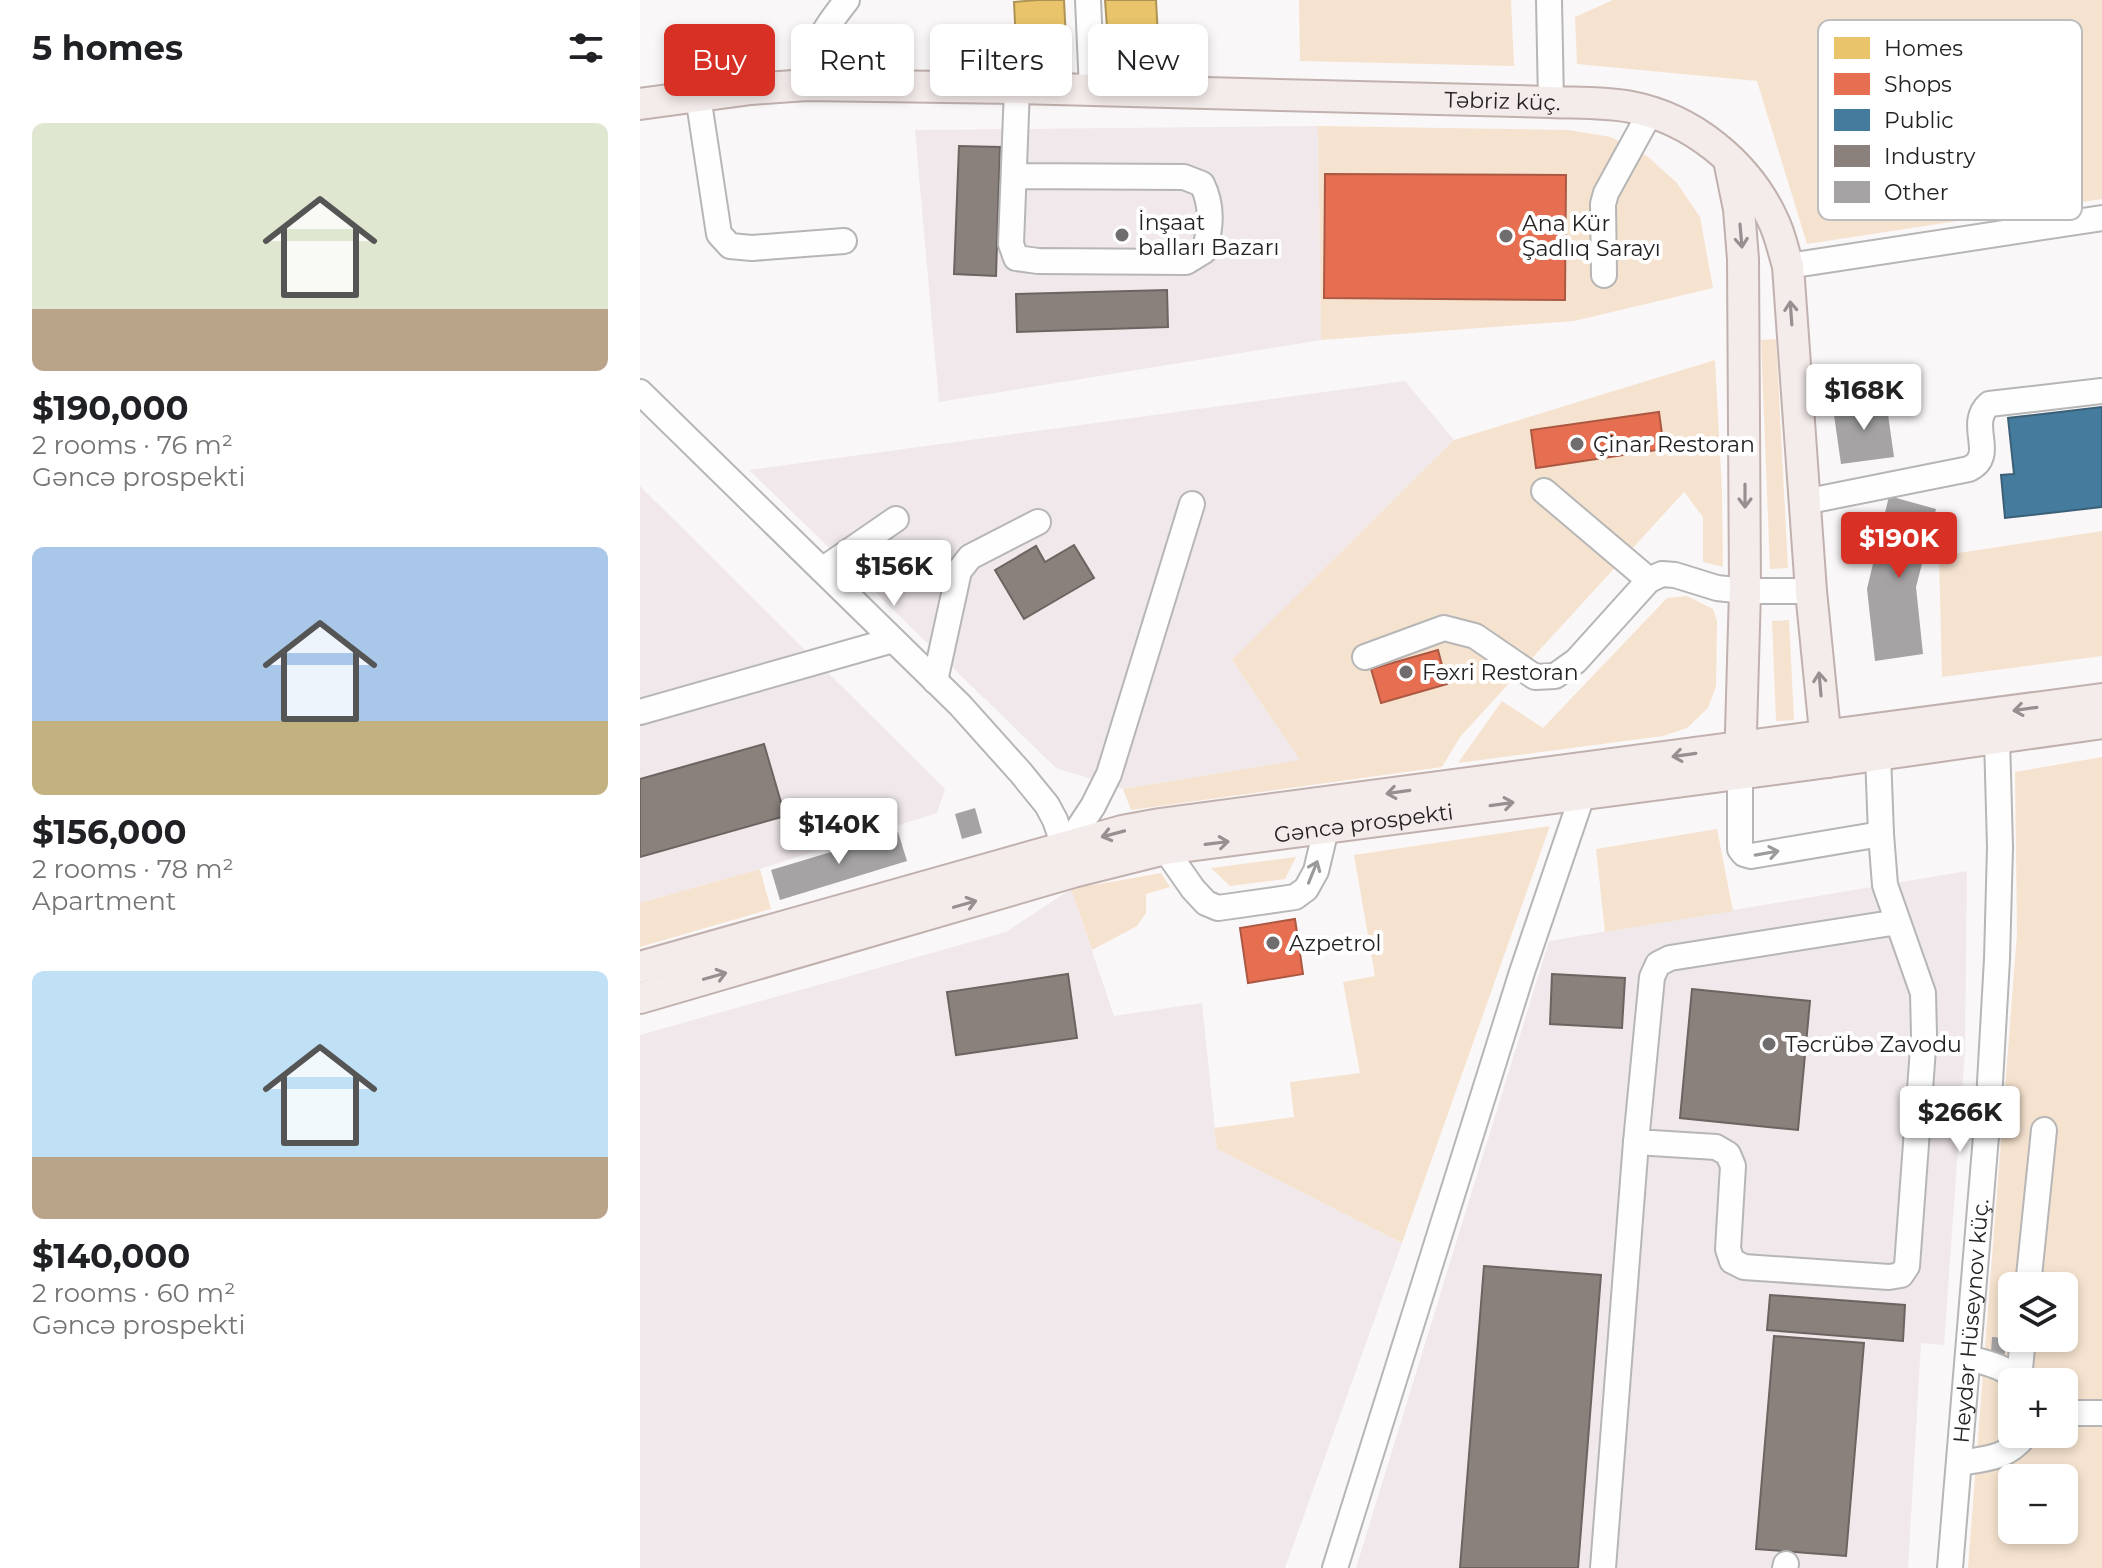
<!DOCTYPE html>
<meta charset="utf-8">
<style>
:root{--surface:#fff;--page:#f2f2f2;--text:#202124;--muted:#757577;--accent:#d93025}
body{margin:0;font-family:Montserrat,sans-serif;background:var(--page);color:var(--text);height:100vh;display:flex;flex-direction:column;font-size:30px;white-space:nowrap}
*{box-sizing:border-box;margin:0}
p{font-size:26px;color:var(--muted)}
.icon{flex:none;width:44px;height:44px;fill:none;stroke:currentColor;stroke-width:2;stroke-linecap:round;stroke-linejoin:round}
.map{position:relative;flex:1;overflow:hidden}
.details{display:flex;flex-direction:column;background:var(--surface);width:640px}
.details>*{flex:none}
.guide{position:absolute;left:24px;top:24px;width:760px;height:72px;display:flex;gap:16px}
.tools{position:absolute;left:1358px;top:1272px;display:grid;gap:16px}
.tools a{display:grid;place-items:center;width:80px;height:80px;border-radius:12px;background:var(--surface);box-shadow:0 4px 12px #0003;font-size:40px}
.price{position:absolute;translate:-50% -68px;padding:0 18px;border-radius:8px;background:#fff;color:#222;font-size:26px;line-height:52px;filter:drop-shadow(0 2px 4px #0008)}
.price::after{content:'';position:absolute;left:50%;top:48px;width:24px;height:18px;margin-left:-12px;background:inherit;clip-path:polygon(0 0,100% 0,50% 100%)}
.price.current{background:var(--accent);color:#fff}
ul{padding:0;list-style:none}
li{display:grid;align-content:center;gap:16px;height:424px;padding:0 32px}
li span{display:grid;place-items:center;height:248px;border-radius:12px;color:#555}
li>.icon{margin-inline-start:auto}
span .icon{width:144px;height:144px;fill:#fffc;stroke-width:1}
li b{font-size:34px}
h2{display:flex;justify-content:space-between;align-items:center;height:96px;padding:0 32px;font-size:34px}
.chip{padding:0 28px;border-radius:12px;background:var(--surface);box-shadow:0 4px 12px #0003;font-size:28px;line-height:72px}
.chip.current{background:var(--accent);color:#fff}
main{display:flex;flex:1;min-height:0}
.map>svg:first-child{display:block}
.built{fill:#f0e8ea}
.green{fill:#f6e3cf;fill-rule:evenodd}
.homes{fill:#e9c46a;stroke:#ae9354;stroke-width:2}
.shops{fill:#e76f51;stroke:#ac5843;stroke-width:2}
.public{fill:#457b9d;stroke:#3b6078;stroke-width:2}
.industry{fill:#8a817c;stroke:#6b6461;stroke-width:2}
.building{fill:#a5a3a4}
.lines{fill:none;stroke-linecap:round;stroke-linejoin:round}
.minor-casing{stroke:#b7b6b6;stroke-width:28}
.major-casing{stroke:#c0b1ae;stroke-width:34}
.minor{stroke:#fefefe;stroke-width:24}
.major{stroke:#f4ecea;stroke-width:30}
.oneway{stroke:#969190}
.oneway2{stroke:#9c9b9b}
.poi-dot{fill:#6f6d6d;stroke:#fff;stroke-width:3}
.labels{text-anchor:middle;stroke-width:8;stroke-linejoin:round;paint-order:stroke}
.street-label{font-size:22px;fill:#242222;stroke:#fff}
.poi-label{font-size:22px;fill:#242222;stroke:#fff;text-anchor:start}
.key{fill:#fff;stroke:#bdbdbd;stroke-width:2}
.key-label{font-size:22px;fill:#242222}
</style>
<main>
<section class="details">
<h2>5 homes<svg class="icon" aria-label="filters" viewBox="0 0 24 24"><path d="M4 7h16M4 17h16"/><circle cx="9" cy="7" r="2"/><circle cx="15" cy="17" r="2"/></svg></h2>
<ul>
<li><span style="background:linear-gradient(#dfe7d0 75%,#b9a48a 0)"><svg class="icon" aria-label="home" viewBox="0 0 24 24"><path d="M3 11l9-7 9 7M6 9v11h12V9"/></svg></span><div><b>$190,000</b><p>2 rooms · 76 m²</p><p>Gəncə prospekti</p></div></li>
<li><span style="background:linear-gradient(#a9c7e8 70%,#c2b280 0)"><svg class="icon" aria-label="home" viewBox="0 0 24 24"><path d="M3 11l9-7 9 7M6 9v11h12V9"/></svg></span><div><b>$156,000</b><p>2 rooms · 78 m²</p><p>Apartment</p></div></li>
<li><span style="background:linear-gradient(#bfe0f5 75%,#b9a48a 0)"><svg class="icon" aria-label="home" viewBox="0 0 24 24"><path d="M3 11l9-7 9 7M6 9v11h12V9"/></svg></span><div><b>$140,000</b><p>2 rooms · 60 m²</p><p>Gəncə prospekti</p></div></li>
</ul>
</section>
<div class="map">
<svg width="1462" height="1568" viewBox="0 0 1462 1568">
<rect width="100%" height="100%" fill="#faf7f8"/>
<g class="built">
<polygon points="678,126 681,340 299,402 275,130"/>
<polygon points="765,381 814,440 592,660 661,760 483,789 416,768 109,470"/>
<polygon points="0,486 305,789 297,813 120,869 0,903"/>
<polygon points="1327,871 1325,1049 1304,1345 1281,1343 1268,1568 716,1568 909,941"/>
<polygon points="431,889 474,1016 562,1003 577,1149 762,1243 645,1568 0,1568 0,1035 366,932"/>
</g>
<g class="green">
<polygon points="659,0 871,0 874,66 660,61"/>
<polygon points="973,0 1462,0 1462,199 1167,244 1117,81 937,64 935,17"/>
<polygon points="678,126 929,130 971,137 1007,156 1037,183 1060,217 1073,288 934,321 681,340"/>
<polygon points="1136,339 1148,568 1130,569 1121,340"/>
<polygon points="1075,360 1082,491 1083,567 1063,562 1063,517 1044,492 820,737 802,767 491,810 483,789 660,760 592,660 814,440"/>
<polygon points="1462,531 1462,656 1302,677 1299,556"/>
<polygon points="1047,596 1073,609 1077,621 1076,686 1068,708 1047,728 1023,736 818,763 862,701 903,728 1027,598"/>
<polygon points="1149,620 1154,720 1136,721 1132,621"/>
<path d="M 1462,757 L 1462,1568 L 1328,1568 L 1377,933 L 1375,772 ZM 1372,1286 L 1424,1286 L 1424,1338 L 1372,1338 ZM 1372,1382 L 1424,1382 L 1424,1434 L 1372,1434 ZM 1372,1478 L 1424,1478 L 1424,1530 L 1372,1530 Z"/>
<polygon points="910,826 762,1243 577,1149 574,1128 654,1117 650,1082 720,1073 703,982 735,976 714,855"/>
<polygon points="1077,829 1093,911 965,932 956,849"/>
<polygon points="656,857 645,879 590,886 571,868"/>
<polygon points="120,869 131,909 0,947 0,903"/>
<polygon points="521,873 530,887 506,894 506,913 497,926 452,950 431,889"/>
</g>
<g class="homes">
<polygon points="398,0 424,0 426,41 376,44 374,2"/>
<polygon points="465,0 516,0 518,38 468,41"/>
</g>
<g class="shops">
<polygon points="685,174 926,175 925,300 684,298"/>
<polygon points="1019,412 1024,449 896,468 891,430"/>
<polygon points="798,650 807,684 741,703 731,669"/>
<polygon points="655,919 663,974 608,983 600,928"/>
</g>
<polygon class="public" points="1462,407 1462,507 1365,518 1361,475 1374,474 1368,418"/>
<g class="industry">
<polygon points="319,146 360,147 356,276 314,274"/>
<polygon points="527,290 528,327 377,332 376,294"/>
<polygon points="434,545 454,578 384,619 355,570 396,546 405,562"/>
<polygon points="124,744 145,816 0,857 0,779"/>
<polygon points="428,974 437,1038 316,1055 307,992"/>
<polygon points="912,974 985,978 982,1028 910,1024"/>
<polygon points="1052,989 1170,1001 1158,1130 1040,1118"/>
<polygon points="844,1266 961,1275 938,1568 820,1568"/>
<polygon points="1130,1295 1265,1305 1263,1341 1127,1330"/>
<polygon points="1134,1336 1224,1343 1206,1556 1116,1549"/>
</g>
<g class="building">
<polygon points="1246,400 1254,457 1201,464 1193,408"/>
<polygon points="1249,496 1296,509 1276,587 1283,654 1235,661 1227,589"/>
<polygon points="335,808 342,833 322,839 315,814"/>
<polygon points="258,832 267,861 140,900 131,870"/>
<polygon points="1352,1337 1365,1338 1365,1354 1351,1353"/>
</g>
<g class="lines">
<defs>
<g id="minor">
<polyline points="448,0 452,90"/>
<polyline points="909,0 911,102"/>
<path d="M 167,85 C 171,48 184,29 207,0"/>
<polyline points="58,96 79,234 90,246 112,248 204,241"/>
<path d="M 374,176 L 544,177 L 562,184 C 573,206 571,228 564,251 L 546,262 L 398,261 L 376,258 L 371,244 L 377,88"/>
<polyline points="1148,266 1462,218"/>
<polyline points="964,275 963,204 966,193 1010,113"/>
<polyline points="0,392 320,705 381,773 407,805 415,820 430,863"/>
<polyline points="904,491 1009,580"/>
<path d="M 1164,502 L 1329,469 C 1358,455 1326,425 1349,404 L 1462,391"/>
<polyline points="182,570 256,519"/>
<polyline points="725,657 804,628 835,636 895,677 915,676 936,661 1009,580 1022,574 1035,575 1077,588 1105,591 1171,591"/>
<polyline points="295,681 319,571 330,557 398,522"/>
<polyline points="0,712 253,640"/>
<polyline points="1100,773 1100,849 1104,854 1111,856 1241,834 1238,755"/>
<polyline points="1241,834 1245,885 1283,993 1284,1035 1267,1266 1261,1275 1249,1277 1104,1267 1092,1261 1088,1249 1093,1166 1088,1154 1076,1147 996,1142 1012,977 1018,964 1030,958 1258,922"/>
<polyline points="426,847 453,806 469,774 552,504"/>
<polyline points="525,849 553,889 566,903 578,908 655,897 666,889 676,871 686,829"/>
<polyline points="1388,1286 1404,1130"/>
<path d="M 1328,1358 C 1348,1363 1366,1367 1381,1382"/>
<polyline points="1379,1379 1383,1338"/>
<polyline points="1424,1413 1462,1413"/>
<path d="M 1319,1463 C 1346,1459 1369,1458 1386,1434"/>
<polyline points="695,1568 882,972 943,793"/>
<polyline points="963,1568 996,1142"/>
<polyline points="1145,1568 1146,1564"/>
<path id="s1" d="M 1310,1568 L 1349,1100 L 1357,959 L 1360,847 L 1357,738"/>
</g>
<g id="major">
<path id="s2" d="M 0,104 L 111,89 L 167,85 L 377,88 L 911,102 C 937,103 966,102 991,107 C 1052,119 1106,163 1132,218 C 1140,233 1143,250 1148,266 L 1171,591 L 1188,762"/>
<polyline points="1090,165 1099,209 1103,259 1105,591 1100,767"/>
<polyline points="0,967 482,831 520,824 1462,699"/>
<path id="s3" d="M 0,998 L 433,872 L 525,849 L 1188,762 L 1462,723"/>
</g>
</defs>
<use href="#minor" class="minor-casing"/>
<use href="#major" class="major-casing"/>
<use href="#minor" class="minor"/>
<use href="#major" class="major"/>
</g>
<defs><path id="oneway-shaft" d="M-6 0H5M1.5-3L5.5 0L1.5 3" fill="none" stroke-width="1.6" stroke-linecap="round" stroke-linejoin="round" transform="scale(2)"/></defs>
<g class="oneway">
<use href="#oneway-shaft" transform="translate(1101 236) rotate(85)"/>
<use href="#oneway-shaft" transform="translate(1151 313) rotate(-94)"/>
<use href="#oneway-shaft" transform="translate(1105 496) rotate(90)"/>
<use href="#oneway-shaft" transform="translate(1180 684) rotate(-95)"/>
<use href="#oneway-shaft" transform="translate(1385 709) rotate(172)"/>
<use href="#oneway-shaft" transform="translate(1044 755) rotate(172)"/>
<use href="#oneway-shaft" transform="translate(758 792) rotate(172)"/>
<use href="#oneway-shaft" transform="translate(862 804) rotate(-8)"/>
<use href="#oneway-shaft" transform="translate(473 834) rotate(165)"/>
<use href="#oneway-shaft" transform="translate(577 843) rotate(-7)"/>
<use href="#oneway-shaft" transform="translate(325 904) rotate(-16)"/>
<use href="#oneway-shaft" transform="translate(75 976) rotate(-16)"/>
</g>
<g class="oneway2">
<use href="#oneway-shaft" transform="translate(1127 853) rotate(-10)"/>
<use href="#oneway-shaft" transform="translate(673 872) rotate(-68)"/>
</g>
<g class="poi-dot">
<circle cx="482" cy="235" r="8"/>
<circle cx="866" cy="236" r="8"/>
<circle cx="937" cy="444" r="8"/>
<circle cx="766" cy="672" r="8"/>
<circle cx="633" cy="943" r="8"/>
<circle cx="1129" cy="1044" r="8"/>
</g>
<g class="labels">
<g class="street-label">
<text dy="8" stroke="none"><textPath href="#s2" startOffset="864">Təbriz küç.</textPath></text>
<text dy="8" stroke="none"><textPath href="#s3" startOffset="746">Gəncə prospekti</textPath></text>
<text dy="8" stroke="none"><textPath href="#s1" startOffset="248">Heydər Hüseynov küç.</textPath></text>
</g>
<g class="poi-label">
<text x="498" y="230">İnşaat<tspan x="498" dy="25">balları Bazarı</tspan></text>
<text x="882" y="231">Ana Kür<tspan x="882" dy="25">Şadlıq Sarayı</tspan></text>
<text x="953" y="452">Çinar Restoran</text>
<text x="782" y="680">Fəxri Restoran</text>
<text x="649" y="951">Azpetrol</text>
<text x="1145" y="1052">Təcrübə Zavodu</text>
</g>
</g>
<rect x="1178" y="20" width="264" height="200" rx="12" class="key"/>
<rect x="1194" y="37" width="36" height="22" fill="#e9c46a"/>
<rect x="1194" y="73" width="36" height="22" fill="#e76f51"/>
<rect x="1194" y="109" width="36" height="22" fill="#457b9d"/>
<rect x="1194" y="145" width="36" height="22" fill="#8a817c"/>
<rect x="1194" y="181" width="36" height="22" fill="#a5a3a4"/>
<g class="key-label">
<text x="1244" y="56">Homes</text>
<text x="1244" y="92">Shops</text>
<text x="1244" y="128">Public</text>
<text x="1244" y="164">Industry</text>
<text x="1244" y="200">Other</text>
</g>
</svg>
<div class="tools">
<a><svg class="icon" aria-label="layers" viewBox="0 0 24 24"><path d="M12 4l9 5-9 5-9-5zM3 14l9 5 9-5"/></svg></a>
<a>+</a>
<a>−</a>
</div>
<b class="price" style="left:1224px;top:432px">$168K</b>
<b class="price current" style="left:1259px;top:580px">$190K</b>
<b class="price" style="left:254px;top:608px">$156K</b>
<b class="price" style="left:199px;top:866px">$140K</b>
<b class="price" style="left:1320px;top:1154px">$266K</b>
<div class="guide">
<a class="chip current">Buy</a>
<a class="chip">Rent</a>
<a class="chip">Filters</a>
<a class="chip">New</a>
</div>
</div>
</main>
